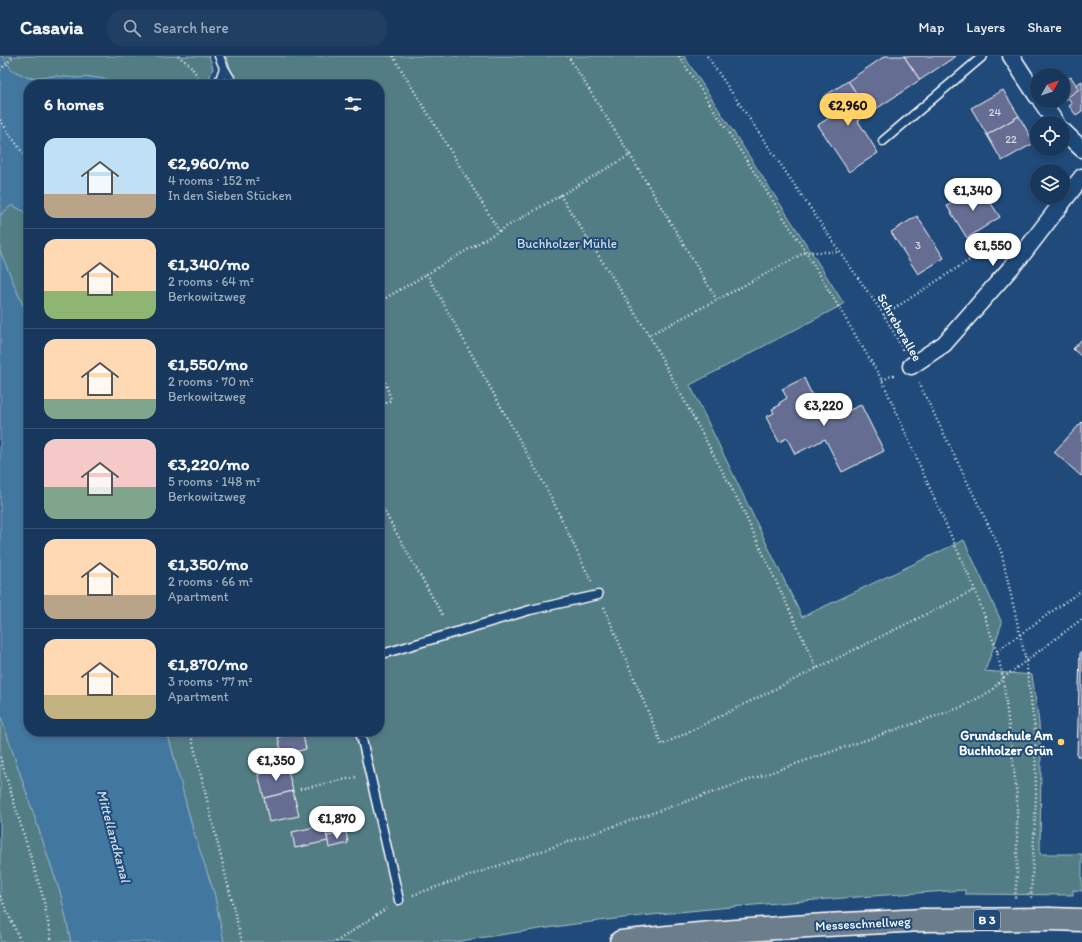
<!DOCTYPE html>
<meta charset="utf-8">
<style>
:root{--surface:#17385c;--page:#203f62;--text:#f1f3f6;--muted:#9eacbb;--line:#365272;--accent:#ffd166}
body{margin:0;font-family:Itim,sans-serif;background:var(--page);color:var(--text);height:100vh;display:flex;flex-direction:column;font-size:15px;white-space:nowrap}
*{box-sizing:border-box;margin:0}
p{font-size:13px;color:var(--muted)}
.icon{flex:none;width:22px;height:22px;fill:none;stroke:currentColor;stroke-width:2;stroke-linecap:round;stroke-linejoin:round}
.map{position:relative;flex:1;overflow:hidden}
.drawer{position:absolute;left:24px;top:24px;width:360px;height:656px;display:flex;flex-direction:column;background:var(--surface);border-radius:16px;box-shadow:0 2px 6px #0003,0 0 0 1px var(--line)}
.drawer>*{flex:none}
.needle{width:26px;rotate:50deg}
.tools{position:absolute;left:1030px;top:12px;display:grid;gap:8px}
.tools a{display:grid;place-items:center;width:40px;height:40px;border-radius:50%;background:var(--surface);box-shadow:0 2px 6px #0003,0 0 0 1px var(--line);font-size:20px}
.price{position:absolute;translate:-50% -34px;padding:0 9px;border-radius:14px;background:#fff;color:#222;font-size:13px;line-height:26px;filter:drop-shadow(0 1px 2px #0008)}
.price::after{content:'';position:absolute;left:50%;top:24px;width:12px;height:9px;margin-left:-6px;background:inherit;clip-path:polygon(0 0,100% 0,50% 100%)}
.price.selected{background:var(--accent);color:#111}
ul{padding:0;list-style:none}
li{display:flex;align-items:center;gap:12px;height:100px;padding:0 20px}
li+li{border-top:1px solid var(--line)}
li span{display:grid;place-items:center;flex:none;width:112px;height:80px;border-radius:12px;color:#555}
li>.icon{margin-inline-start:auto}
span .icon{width:48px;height:48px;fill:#fffc;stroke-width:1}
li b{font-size:17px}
h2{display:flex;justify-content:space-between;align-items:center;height:48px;padding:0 20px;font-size:17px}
header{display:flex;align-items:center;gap:24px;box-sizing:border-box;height:56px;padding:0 20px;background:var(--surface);border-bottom:1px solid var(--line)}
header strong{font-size:19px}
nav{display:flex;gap:22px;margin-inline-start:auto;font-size:14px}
.search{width:280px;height:36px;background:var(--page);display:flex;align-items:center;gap:10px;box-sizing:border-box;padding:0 14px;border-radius:16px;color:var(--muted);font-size:15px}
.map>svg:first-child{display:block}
.green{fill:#527d84;stroke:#a8bec2}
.water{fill:#4377a0;stroke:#8eadc6}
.building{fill:#656d92;stroke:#fff}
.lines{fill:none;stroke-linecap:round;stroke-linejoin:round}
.lane-casing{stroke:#fff;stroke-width:11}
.street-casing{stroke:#fff;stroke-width:19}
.highway-casing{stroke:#fff;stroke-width:25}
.path{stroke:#fff;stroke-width:2.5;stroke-dasharray:1 3;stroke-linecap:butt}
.lane{stroke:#1f4a7a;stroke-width:8}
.street{stroke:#1f4a7a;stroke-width:16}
.highway{stroke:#6c7d8b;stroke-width:22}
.highway-bridge-casing{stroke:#fff;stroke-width:25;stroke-linecap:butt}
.highway-bridge{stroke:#6c7d8b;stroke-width:22}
.poi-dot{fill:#ffd166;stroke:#1f4a7a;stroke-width:1.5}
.labels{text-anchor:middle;stroke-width:4;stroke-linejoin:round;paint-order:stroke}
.number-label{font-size:11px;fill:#d8dae4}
.shield{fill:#1f4a7a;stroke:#bcc9d7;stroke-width:1}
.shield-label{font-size:12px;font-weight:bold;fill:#fff}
.park-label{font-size:13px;fill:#d4dee0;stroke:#1f4a7a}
.street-label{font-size:13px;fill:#fff;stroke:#1f4a7a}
.poi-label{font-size:13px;font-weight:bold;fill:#fff;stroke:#1f4a7a;text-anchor:end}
.water-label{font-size:14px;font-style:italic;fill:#d0dde7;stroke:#1f4a7a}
</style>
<header>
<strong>Casavia</strong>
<div class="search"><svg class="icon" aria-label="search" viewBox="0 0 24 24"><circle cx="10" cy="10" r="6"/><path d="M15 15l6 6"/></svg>Search here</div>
<nav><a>Map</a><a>Layers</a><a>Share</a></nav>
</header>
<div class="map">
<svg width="1082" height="886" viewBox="0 0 1082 886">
<rect width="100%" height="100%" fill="#1f4a7a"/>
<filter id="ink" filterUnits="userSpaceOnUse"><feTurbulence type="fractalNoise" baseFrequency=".025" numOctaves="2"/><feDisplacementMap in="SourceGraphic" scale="8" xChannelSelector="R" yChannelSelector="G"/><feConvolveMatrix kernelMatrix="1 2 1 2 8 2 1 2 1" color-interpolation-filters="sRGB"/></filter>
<g filter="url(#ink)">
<g class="green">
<polygon points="2,0 209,0 213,12 207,29 119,29 109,24 91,21 75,22 55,20 29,22 12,14"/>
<path d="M 226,0 L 684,0 L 810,194 L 844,248 L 690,329 L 802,561 L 964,484 L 1002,567 L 985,615 L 1032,619 L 1039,667 L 1041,705 L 1040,798 L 1082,798 L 1082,835 L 1073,834 L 1073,839 L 965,838 L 965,834 C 835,842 705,851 575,868 C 535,874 495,879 455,886 L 224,886 L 214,837 L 193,774 L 167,675 L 379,675 L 379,29 L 224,29 L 230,11 Z"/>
<polygon points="12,149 29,158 29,264 0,195 0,161 2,157"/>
<polygon points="0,658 61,839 71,886 0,886"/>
</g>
<g class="water">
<polygon points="0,0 2,0 12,14 29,22 55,20 75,22 91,21 109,24 119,29 29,29 29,158 12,149 2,157 0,161"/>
<polygon points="0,195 29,264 29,675 167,675 193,774 214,837 224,886 71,886 61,839 0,658"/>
</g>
<g class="building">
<polygon points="885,0 904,0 920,24 870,57 848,25"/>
<polygon points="904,0 956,0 920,24"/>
<polygon points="1071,21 1079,33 1066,44 1063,40 1063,26"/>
<polygon points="848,25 870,57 858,65 878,97 849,116 818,69 835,58 823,41"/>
<polygon points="1082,25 1082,55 1076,59 1069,50 1072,48 1068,41 1079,33 1076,29"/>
<polygon points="1003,34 1019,60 987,79 971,52"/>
<polygon points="1019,60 1034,87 1002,105 987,79"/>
<polygon points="979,129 1000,161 967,182 947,150"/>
<polygon points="917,160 944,202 918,218 891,176"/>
<polygon points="1082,283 1082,301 1073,293"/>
<polygon points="804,322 819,354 837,345 843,357 861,349 884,395 842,416 825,383 795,398 787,382 779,386 766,361 774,357 772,353 780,349 779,347 787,342 782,333"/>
<polygon points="1082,366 1082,419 1081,420 1054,396"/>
<polygon points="1080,596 1082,596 1082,700 1077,700"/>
<polygon points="302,675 306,693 282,699 278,681"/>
<polygon points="287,711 293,735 264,742 258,718"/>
<polygon points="293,735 299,760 269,766 264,742"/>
<polygon points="343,766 346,776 327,780 324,770"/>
<polygon points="324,769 328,785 295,792 292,776"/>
<polygon points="346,776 348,787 329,792 327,780"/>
</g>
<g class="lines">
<defs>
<g id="lane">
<polyline points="224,12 234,29"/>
<polyline points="218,29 224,12 219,0"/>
<polyline points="883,85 983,0"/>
<polyline points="379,599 530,554 598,539"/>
<polyline points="360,675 399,844"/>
</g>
<g id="street">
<polyline points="1011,0 1037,40"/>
<polyline points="1041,45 1056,67"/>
<polyline points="1063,75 1082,93"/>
<polyline points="911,310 944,288 1022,199 1082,121"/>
</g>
<g id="highway">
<polyline points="1050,863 1082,864"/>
<path d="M 621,886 C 722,874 822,869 923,864"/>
</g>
</defs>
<use href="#lane" class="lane-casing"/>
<use href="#street" class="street-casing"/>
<use href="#highway" class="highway-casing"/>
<g class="path">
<polyline points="178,0 190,9 203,29"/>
<polyline points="393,0 499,175 427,218 550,439 592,527"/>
<polyline points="679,0 806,196 882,324 975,534 997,595 1003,622 1017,739 1017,818 1015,842"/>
<polyline points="707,0 840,196 884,259 903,294"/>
<polyline points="0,14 14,0"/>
<polyline points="0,64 29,106"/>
<polyline points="630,99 717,244 806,196 839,196"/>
<polyline points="560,139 649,279 717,244"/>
<polyline points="499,175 630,99 568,0"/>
<polyline points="379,246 427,218"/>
<polyline points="884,259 988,192 1002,195"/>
<polyline points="649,279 739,446 817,613"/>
<polyline points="379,307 391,344 379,351"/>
<polyline points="882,324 896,318"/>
<polyline points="919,327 1001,495 1026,605 1035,674 1036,740 1031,842"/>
<polyline points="379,446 443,560"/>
<polyline points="604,551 662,689 975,534"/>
<polyline points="997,595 1082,534"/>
<polyline points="190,675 242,886"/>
<polyline points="0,701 43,841 52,886"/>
<polyline points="300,733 356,721"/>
<polyline points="413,839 962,651 991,635 1003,622 1082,563"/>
<polyline points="0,840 21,886"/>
<polyline points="336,886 387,852"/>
</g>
<use href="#lane" class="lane"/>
<use href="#street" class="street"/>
<use href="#highway" class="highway"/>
<defs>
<polyline id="highway-bridge" points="923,864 1050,863"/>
</defs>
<use href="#highway-bridge" class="highway-bridge-casing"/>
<use href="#highway-bridge" class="highway-bridge"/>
</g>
</g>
<circle class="poi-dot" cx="1061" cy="686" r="4"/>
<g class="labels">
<g class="number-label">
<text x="995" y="60">24</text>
<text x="1011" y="87">22</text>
<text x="918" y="193">3</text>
</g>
<rect class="shield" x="974" y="854" width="26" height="20" rx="3"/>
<g class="shield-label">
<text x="987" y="868">B 3</text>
</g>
<g class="park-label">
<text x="567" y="192">Buchholzer Mühle</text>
</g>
<g class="street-label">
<text transform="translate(900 271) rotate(60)" y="5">Schreberallee</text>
<text transform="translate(863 867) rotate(-3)" y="5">Messeschnellweg</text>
</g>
<g class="poi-label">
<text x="1053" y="684">Grundschule Am<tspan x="1053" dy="15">Buchholzer Grün</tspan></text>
</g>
<g class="water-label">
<text transform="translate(114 780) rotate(75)" y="5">Mittellandkanal</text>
</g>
</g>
</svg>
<div class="tools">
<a><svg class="needle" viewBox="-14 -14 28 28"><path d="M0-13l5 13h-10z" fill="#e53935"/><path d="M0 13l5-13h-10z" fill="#9eacbb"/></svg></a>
<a><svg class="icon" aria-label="locate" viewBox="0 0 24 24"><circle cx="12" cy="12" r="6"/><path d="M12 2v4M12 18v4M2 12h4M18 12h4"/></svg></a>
<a><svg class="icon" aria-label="layers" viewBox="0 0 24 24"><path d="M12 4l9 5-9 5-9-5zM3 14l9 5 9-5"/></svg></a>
</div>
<b class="price selected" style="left:848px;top:71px">€2,960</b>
<b class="price" style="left:973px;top:156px">€1,340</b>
<b class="price" style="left:993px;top:211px">€1,550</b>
<b class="price" style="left:824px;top:371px">€3,220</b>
<b class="price" style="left:276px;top:726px">€1,350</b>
<b class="price" style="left:337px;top:784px">€1,870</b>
<section class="drawer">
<h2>6 homes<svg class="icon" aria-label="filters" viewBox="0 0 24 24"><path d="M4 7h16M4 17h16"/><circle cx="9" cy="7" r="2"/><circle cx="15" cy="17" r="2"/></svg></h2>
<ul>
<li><span style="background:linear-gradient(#bfe0f5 70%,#b9a48a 0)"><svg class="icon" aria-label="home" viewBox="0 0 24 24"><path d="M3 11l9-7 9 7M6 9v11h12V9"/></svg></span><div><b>€2,960/mo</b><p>4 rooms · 152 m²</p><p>In den Sieben Stücken</p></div></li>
<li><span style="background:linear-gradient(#ffd9b3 65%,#8fb573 0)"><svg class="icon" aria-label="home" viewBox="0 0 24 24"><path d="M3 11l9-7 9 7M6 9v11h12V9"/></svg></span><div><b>€1,340/mo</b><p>2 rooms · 64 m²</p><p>Berkowitzweg</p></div></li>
<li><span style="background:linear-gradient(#ffd9b3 75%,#7fa58c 0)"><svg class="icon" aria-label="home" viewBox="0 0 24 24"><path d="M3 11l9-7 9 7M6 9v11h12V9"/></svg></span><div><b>€1,550/mo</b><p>2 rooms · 70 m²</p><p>Berkowitzweg</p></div></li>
<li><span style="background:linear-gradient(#f6c9c9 60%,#7fa58c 0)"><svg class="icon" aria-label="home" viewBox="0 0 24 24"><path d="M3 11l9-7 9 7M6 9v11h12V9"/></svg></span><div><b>€3,220/mo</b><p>5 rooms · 148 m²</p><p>Berkowitzweg</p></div></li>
<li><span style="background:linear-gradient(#ffd9b3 70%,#b9a48a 0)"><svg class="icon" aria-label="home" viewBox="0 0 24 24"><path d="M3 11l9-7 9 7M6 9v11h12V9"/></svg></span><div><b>€1,350/mo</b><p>2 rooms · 66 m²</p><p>Apartment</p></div></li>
<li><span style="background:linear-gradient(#ffd9b3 70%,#c2b280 0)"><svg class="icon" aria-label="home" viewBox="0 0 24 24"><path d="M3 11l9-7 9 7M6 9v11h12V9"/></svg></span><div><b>€1,870/mo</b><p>3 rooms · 77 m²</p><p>Apartment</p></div></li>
</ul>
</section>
</div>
